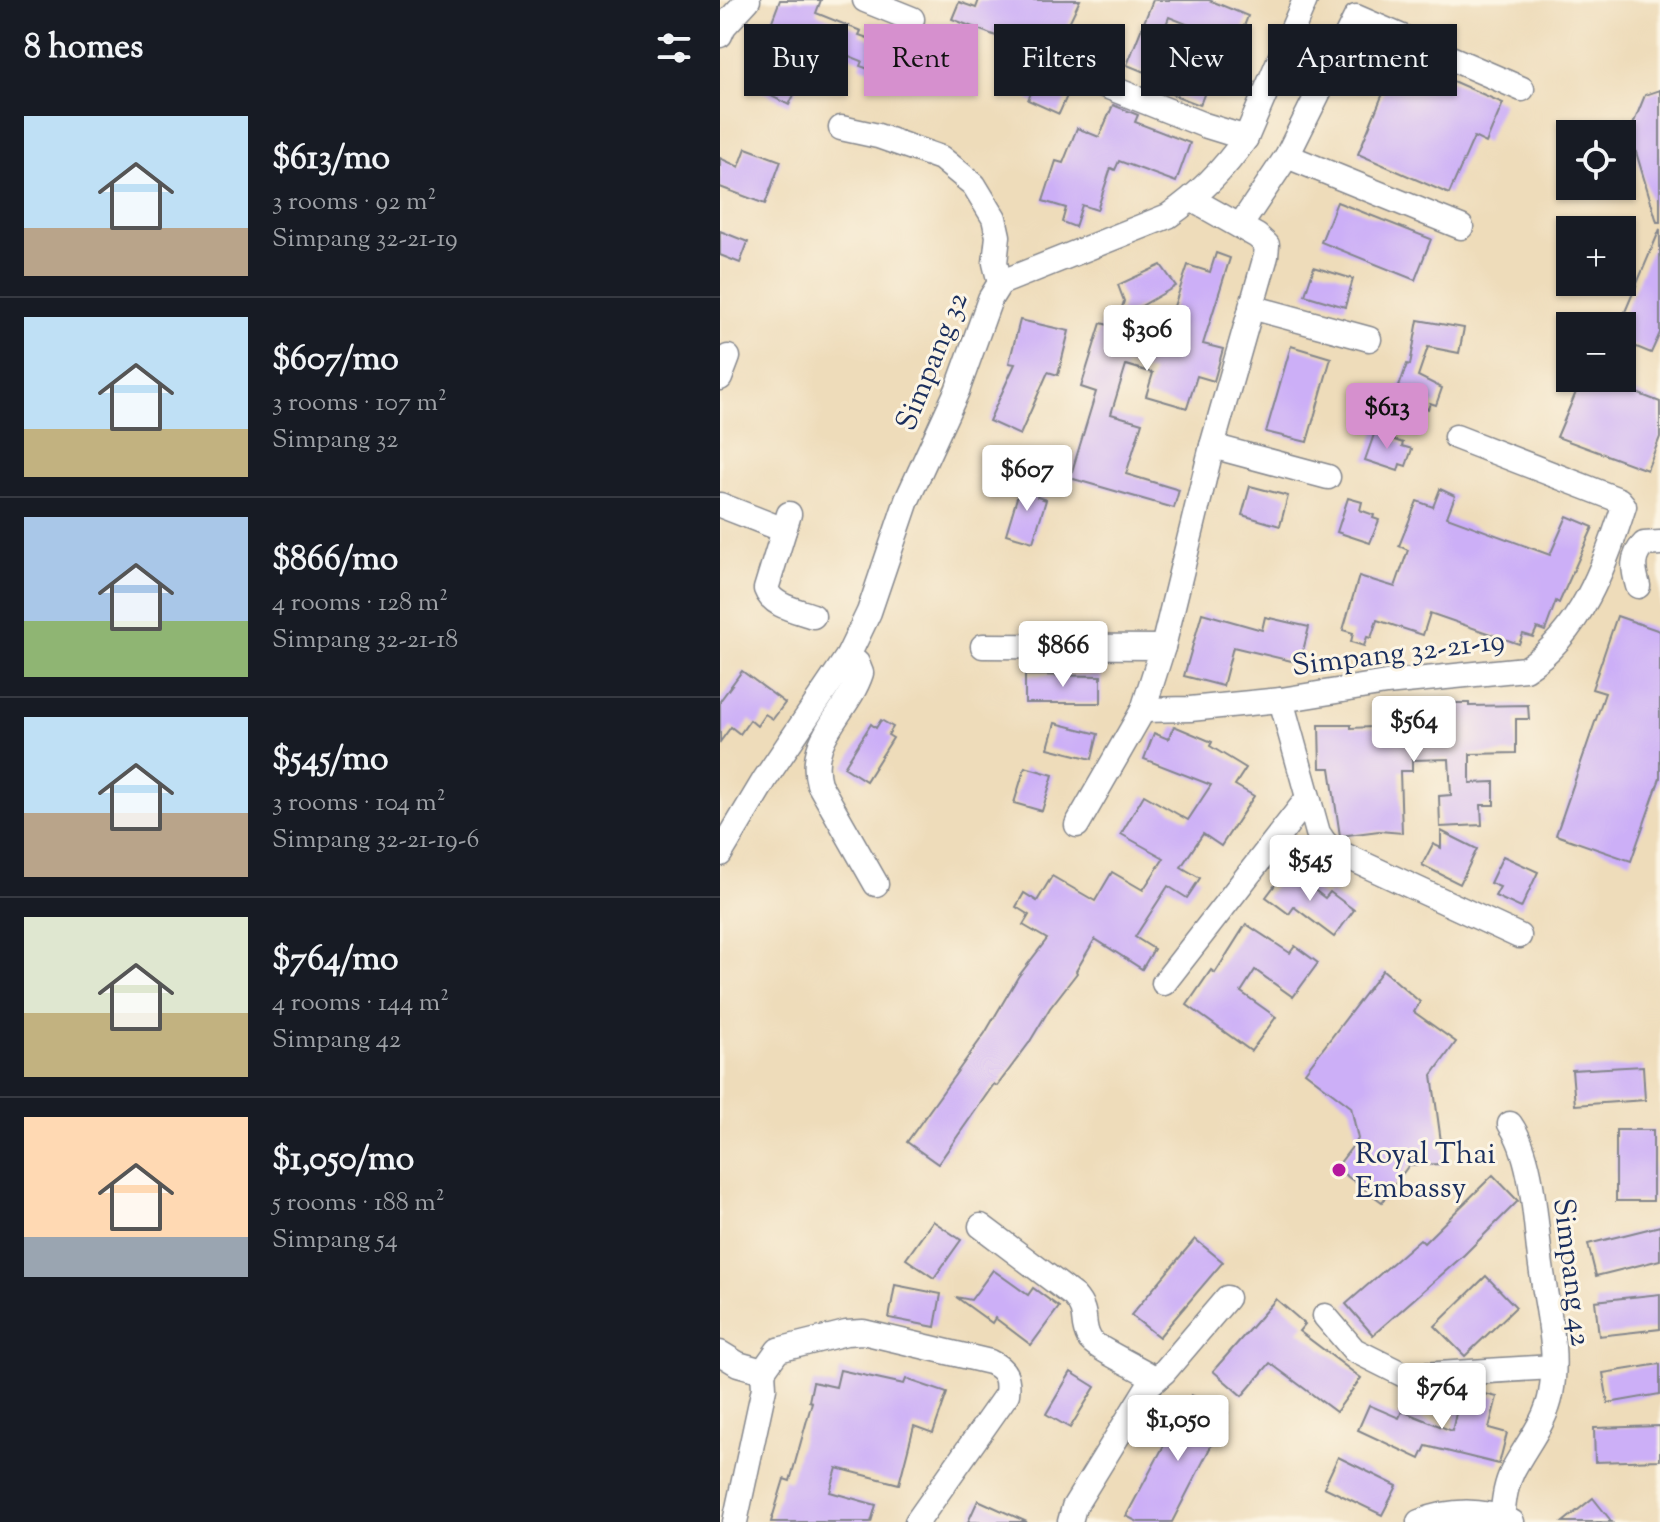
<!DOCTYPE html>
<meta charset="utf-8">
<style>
:root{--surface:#171b24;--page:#242831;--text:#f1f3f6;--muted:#9ea1a6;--line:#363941;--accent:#d690ce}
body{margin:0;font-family:"Sorts Mill Goudy",serif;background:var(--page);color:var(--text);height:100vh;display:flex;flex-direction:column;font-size:30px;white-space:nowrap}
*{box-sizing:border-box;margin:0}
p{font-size:26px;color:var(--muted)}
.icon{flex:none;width:44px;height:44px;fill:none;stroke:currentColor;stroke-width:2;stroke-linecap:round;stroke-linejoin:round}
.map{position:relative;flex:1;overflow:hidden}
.sheet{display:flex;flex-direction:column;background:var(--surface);width:720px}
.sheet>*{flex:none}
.hud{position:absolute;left:24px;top:24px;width:760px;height:72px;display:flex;gap:16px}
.buttons{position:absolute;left:836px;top:120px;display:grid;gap:16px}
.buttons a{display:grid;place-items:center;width:80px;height:80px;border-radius:0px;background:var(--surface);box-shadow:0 2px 6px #0004;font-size:40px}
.price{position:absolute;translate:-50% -68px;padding:0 18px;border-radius:8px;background:#fff;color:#222;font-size:26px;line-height:52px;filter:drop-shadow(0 2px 4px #0008)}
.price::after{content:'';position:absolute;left:50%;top:48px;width:24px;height:18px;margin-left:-12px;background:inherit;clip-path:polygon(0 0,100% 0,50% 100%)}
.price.active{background:var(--accent);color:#111}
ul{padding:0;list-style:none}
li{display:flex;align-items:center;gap:24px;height:200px;padding:0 24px}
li+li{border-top:2px solid var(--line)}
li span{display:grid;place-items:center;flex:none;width:224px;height:160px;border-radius:0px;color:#555}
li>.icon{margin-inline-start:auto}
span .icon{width:96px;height:96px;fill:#fffc;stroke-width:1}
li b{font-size:34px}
h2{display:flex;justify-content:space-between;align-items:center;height:96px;padding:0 24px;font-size:34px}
.chip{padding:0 28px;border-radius:0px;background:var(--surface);box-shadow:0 2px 6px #0004;font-size:28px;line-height:72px}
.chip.active{background:var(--accent);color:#111}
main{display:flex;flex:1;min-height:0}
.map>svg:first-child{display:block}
.building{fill:#ccaff7}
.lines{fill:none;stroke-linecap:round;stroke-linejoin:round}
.minor-casing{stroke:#84868c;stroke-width:27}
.minor{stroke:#fff;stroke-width:24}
.poi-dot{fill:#b5179e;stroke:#fcf5e5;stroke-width:3}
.labels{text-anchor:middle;stroke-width:6;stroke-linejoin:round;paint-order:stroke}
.street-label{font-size:30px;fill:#1b2f5e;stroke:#fcf5e5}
.poi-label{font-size:30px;fill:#1b2f5e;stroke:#fcf5e5;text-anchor:start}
</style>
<main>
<section class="sheet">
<h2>8 homes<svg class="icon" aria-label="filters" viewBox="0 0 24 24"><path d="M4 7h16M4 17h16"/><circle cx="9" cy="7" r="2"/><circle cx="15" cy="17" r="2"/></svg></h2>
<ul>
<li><span style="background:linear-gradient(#bfe0f5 70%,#b9a48a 0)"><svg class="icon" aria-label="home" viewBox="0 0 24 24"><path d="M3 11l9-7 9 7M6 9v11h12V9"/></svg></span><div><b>$613/mo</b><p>3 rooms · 92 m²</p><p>Simpang 32-21-19</p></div></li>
<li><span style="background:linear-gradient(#bfe0f5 70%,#c2b280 0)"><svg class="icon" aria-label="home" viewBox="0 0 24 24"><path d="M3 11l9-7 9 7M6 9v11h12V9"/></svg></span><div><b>$607/mo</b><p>3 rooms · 107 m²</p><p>Simpang 32</p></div></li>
<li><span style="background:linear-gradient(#a9c7e8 65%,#8fb573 0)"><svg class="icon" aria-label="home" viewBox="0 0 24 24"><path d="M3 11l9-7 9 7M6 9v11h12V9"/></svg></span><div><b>$866/mo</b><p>4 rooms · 128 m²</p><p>Simpang 32-21-18</p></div></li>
<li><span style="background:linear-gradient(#bfe0f5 60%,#b9a48a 0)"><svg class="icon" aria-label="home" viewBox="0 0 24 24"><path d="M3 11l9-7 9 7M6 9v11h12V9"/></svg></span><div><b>$545/mo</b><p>3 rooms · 104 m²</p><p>Simpang 32-21-19-6</p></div></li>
<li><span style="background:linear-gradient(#dfe7d0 60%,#c2b280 0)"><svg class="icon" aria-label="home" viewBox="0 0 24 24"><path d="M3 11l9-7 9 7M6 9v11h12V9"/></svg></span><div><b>$764/mo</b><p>4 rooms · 144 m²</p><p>Simpang 42</p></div></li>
<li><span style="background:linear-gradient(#ffd9b3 75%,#9aa5b1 0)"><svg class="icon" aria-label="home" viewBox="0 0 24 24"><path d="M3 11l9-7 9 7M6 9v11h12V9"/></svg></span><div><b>$1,050/mo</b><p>5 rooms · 188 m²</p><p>Simpang 54</p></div></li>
</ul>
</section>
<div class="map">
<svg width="940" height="1522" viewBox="0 0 940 1522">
<rect width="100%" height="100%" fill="#fcf5e5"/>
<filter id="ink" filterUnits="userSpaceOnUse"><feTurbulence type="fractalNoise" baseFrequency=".0125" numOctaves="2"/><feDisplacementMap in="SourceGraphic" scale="16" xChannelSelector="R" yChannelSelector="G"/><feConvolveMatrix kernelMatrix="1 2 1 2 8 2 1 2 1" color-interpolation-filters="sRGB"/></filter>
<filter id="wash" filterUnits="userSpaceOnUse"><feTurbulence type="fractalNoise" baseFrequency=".006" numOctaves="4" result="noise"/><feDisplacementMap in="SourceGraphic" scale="32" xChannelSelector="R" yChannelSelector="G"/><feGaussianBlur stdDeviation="1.8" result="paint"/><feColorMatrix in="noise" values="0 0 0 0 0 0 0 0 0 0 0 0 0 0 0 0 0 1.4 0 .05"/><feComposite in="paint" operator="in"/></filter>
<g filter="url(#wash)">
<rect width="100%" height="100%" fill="#eedcba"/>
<g id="blocks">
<g class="building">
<polygon points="60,0 101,0 96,13 141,31 139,35 187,52 177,79 140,66 142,61 99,44 69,105 31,86 58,32 49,29"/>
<polygon points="259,0 360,0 334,54 284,31 281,38 232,19 239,2 256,8"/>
<polygon points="433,0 489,0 528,16 517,44 449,17 440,41 496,63 480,105 438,89 442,79 407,65"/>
<polygon points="678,57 783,103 766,143 754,137 729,194 638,154"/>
<polygon points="323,66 346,76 351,87 339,114 308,100"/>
<polygon points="940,90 940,222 937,222 910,132 925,95"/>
<polygon points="393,105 418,115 415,122 470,143 456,182 399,161 395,170 391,168 377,210 362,205 355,227 342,222 346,208 323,201 336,161 343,163 357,128 379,137"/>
<polygon points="26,148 61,161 45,204 0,187 0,158 19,167"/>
<polygon points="617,202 711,239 695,280 601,242"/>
<polygon points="940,229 940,333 931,353 902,341 902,326 899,326"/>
<polygon points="0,231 28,242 20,263 0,255"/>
<polygon points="496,253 510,258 483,344 503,349 494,381 477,376 467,408 426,396 433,373 406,365 391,414 422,423 406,474 459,490 454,508 350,478 376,392 361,387 381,323 396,327 404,301 398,285 441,265 456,286 406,315 447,327 468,265 490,272"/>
<polygon points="594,267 633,279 625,307 585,295"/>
<polygon points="300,320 349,331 338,375 328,372 300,435 269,421 295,364 289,363"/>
<polygon points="698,320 744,328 739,353 708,347 698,376 722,388 716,405 710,403 708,409 675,398 687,364 690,365"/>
<polygon points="571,346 611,358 587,442 546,432"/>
<polygon points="862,378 878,378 940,402 940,437 927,470 837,437"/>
<polygon points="657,426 671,431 668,438 683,443 682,446 692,449 686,466 680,464 678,471 645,460"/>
<polygon points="302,481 321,486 317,497 326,500 313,542 286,534"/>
<polygon points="530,486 568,496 560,526 522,515"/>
<polygon points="720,489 735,496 727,517 830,555 847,516 873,527 839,603 836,601 825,631 817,628 813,637 803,634 799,644 710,613 703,635 657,620 651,638 647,637 644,646 631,642 633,633 623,630 639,576 675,587 688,550 679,546 697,501 713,507"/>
<polygon points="628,498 642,502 640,510 654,515 653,518 659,520 650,543 617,532"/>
<polygon points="482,613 542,630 545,617 589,627 580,663 513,647 503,686 464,676"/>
<polygon points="897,616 940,631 940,778 911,861 836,835 885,693 872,689"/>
<polygon points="22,671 65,703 53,719 45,714 37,726 30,720 20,734 11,727 0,742 0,701"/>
<polygon points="305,675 381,676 381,703 305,703"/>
<polygon points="732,703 749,703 749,706 808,705 809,719 796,719 796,753 750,754 750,783 774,782 774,805 761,805 762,825 720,827 719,796 731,795 729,759 692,760 692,771 680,771 682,833 659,831 620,836 610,768 600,768 599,725 631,725 631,728 674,726 673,709 690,708 690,723 732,722"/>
<polygon points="161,720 173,727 168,735 173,738 146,781 124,767 151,724 156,728"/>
<polygon points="335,723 378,734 372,759 328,748"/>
<polygon points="454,726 492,742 490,746 526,768 515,785 534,796 501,846 483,834 461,867 480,878 467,898 448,886 415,937 434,949 422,969 375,939 356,971 357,973 330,1008 309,1043 277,1086 274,1084 218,1164 187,1142 265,1033 298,977 327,939 303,925 309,915 296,907 304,893 317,901 332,876 375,901 392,872 423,890 444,858 401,834 424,795 468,820 491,785 424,759 434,733 448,739"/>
<polygon points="305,767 333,775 322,811 294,803"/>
<polygon points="721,831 757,849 740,884 702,865 713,844 721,848"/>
<polygon points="783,856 818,872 801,908 775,896 780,887 770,883"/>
<polygon points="567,869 605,898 610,892 634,910 614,937 574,907 569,914 546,897"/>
<polygon points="526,924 570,953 575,946 598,963 573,997 535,970 521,992 556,1017 531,1051 467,1005 491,970 495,973"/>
<polygon points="663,970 700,1002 694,1012 736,1042 712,1075 724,1164 689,1165 662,1202 616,1168 638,1139 631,1107 585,1072"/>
<polygon points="923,1066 925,1100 855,1105 852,1070"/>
<rect x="896" y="1130" width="37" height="71"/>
<polygon points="773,1175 798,1201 744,1255 653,1335 626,1304 700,1239 704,1243"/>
<polygon points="213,1221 241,1240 214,1278 186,1259"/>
<polygon points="940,1226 940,1260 876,1276 868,1244"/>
<polygon points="475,1239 503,1262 439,1337 411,1315"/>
<polygon points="273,1270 308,1295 313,1288 339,1307 311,1345 275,1318 272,1323 236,1297 251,1300"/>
<polygon points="766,1276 796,1307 745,1356 715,1326"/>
<polygon points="175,1285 221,1294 215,1327 169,1318"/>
<polygon points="940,1294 940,1329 879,1336 875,1301"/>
<polygon points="556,1299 585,1324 579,1331 641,1378 616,1412 550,1363 522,1396 493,1371"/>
<polygon points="940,1364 940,1394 888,1403 883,1373"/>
<polygon points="120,1370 184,1384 186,1379 227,1393 213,1433 194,1426 179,1484 117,1468 110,1492 156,1505 151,1522 51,1522 64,1479 70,1481 92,1402 89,1401 93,1382 116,1387"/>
<polygon points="351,1372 375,1387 350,1428 326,1414"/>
<polygon points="749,1390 777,1397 769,1428 787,1433 779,1464 706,1446 700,1459 638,1430 649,1405 679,1418 682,1411 732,1431 737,1409 743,1411"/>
<polygon points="471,1395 508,1413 452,1522 418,1522 406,1516"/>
<polygon points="940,1426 940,1460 875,1462 874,1428"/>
<polygon points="618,1457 677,1486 662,1515 604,1487"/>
<polygon points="873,1498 892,1522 843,1522"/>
<polygon points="258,1500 307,1522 248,1522"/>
</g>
</g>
</g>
<g filter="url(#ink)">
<use href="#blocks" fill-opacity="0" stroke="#84868c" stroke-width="2"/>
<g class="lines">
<defs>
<g id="minor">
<polyline points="145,0 192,19"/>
<polyline points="0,35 4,26 28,0"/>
<polyline points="361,76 484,125 526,138"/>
<polyline points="121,128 158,136 221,158 254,185 274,218 278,236 275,263 280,283"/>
<polyline points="567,156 741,227"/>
<polyline points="520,226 567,156 636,17 802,89"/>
<polyline points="531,307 649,339"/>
<polyline points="0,378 8,357"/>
<polyline points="492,446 608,477"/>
<polyline points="0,505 64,530"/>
<path d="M 69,514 L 46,589 C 52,606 76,610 93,616"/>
<path d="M 918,586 C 913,569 911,557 924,544 L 940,543"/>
<polyline points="263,646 443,647"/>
<path d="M 128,656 L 137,663 L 141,673 C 128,713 86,738 99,784 L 156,884"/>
<polyline points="561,700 598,833 604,842 613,850 799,936"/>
<path d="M 423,710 L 470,709 L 561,700 L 666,683 L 805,669 C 860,634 885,566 904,506 L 899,500 L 736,437"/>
<polyline points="357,825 423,710 443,647 492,446 546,256 547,245 537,236 473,200"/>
<path d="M 0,854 L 45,779 L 128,656 L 149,612 L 187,500 L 237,391 L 270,299 L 280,283 L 448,216 C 479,195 505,168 526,138 L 585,0"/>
<polyline points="444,983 588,798"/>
<path d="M 261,1226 L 354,1296 C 370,1314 360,1322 369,1338 C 373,1347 423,1370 436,1379"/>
<polyline points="605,1316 634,1350 686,1376 833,1367"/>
<path d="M 0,1353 L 18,1364 L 43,1371 L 58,1350 L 126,1333 L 143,1332 L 270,1362 C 285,1369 289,1377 287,1394 L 197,1522"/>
<path d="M 782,1518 C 784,1501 785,1486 793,1470 C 806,1445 826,1422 831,1394 C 839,1350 827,1309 821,1266 C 815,1225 814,1158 790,1124"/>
<polyline points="15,1522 44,1388 43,1371"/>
<polyline points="350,1522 354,1507 429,1385 444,1372 507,1298"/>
<path d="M 699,1522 C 730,1510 761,1509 792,1522"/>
</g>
</defs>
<use href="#minor" class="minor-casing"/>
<use href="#minor" class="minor"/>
</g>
</g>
<circle class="poi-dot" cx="619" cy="1170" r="8"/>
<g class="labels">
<g class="street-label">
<text transform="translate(211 361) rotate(-68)" y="10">Simpang 32</text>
<text transform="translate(678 652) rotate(-7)" y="10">Simpang 32-21-19</text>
<text transform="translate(853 1272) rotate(83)" y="10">Simpang 42</text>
</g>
<g class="poi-label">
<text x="635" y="1163">Royal Thai<tspan x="635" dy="34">Embassy</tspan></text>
</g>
</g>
</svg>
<div class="buttons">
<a><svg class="icon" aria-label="locate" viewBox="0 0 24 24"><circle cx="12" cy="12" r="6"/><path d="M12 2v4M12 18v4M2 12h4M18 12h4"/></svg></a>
<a>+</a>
<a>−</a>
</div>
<b class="price" style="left:427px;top:373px">$306</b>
<b class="price active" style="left:667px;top:451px">$613</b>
<b class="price" style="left:307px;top:513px">$607</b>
<b class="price" style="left:343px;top:689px">$866</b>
<b class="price" style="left:694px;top:764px">$564</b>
<b class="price" style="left:590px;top:903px">$545</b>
<b class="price" style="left:722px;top:1431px">$764</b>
<b class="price" style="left:458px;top:1463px">$1,050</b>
<div class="hud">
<a class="chip">Buy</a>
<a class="chip active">Rent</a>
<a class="chip">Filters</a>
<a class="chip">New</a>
<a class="chip">Apartment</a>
</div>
</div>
</main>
